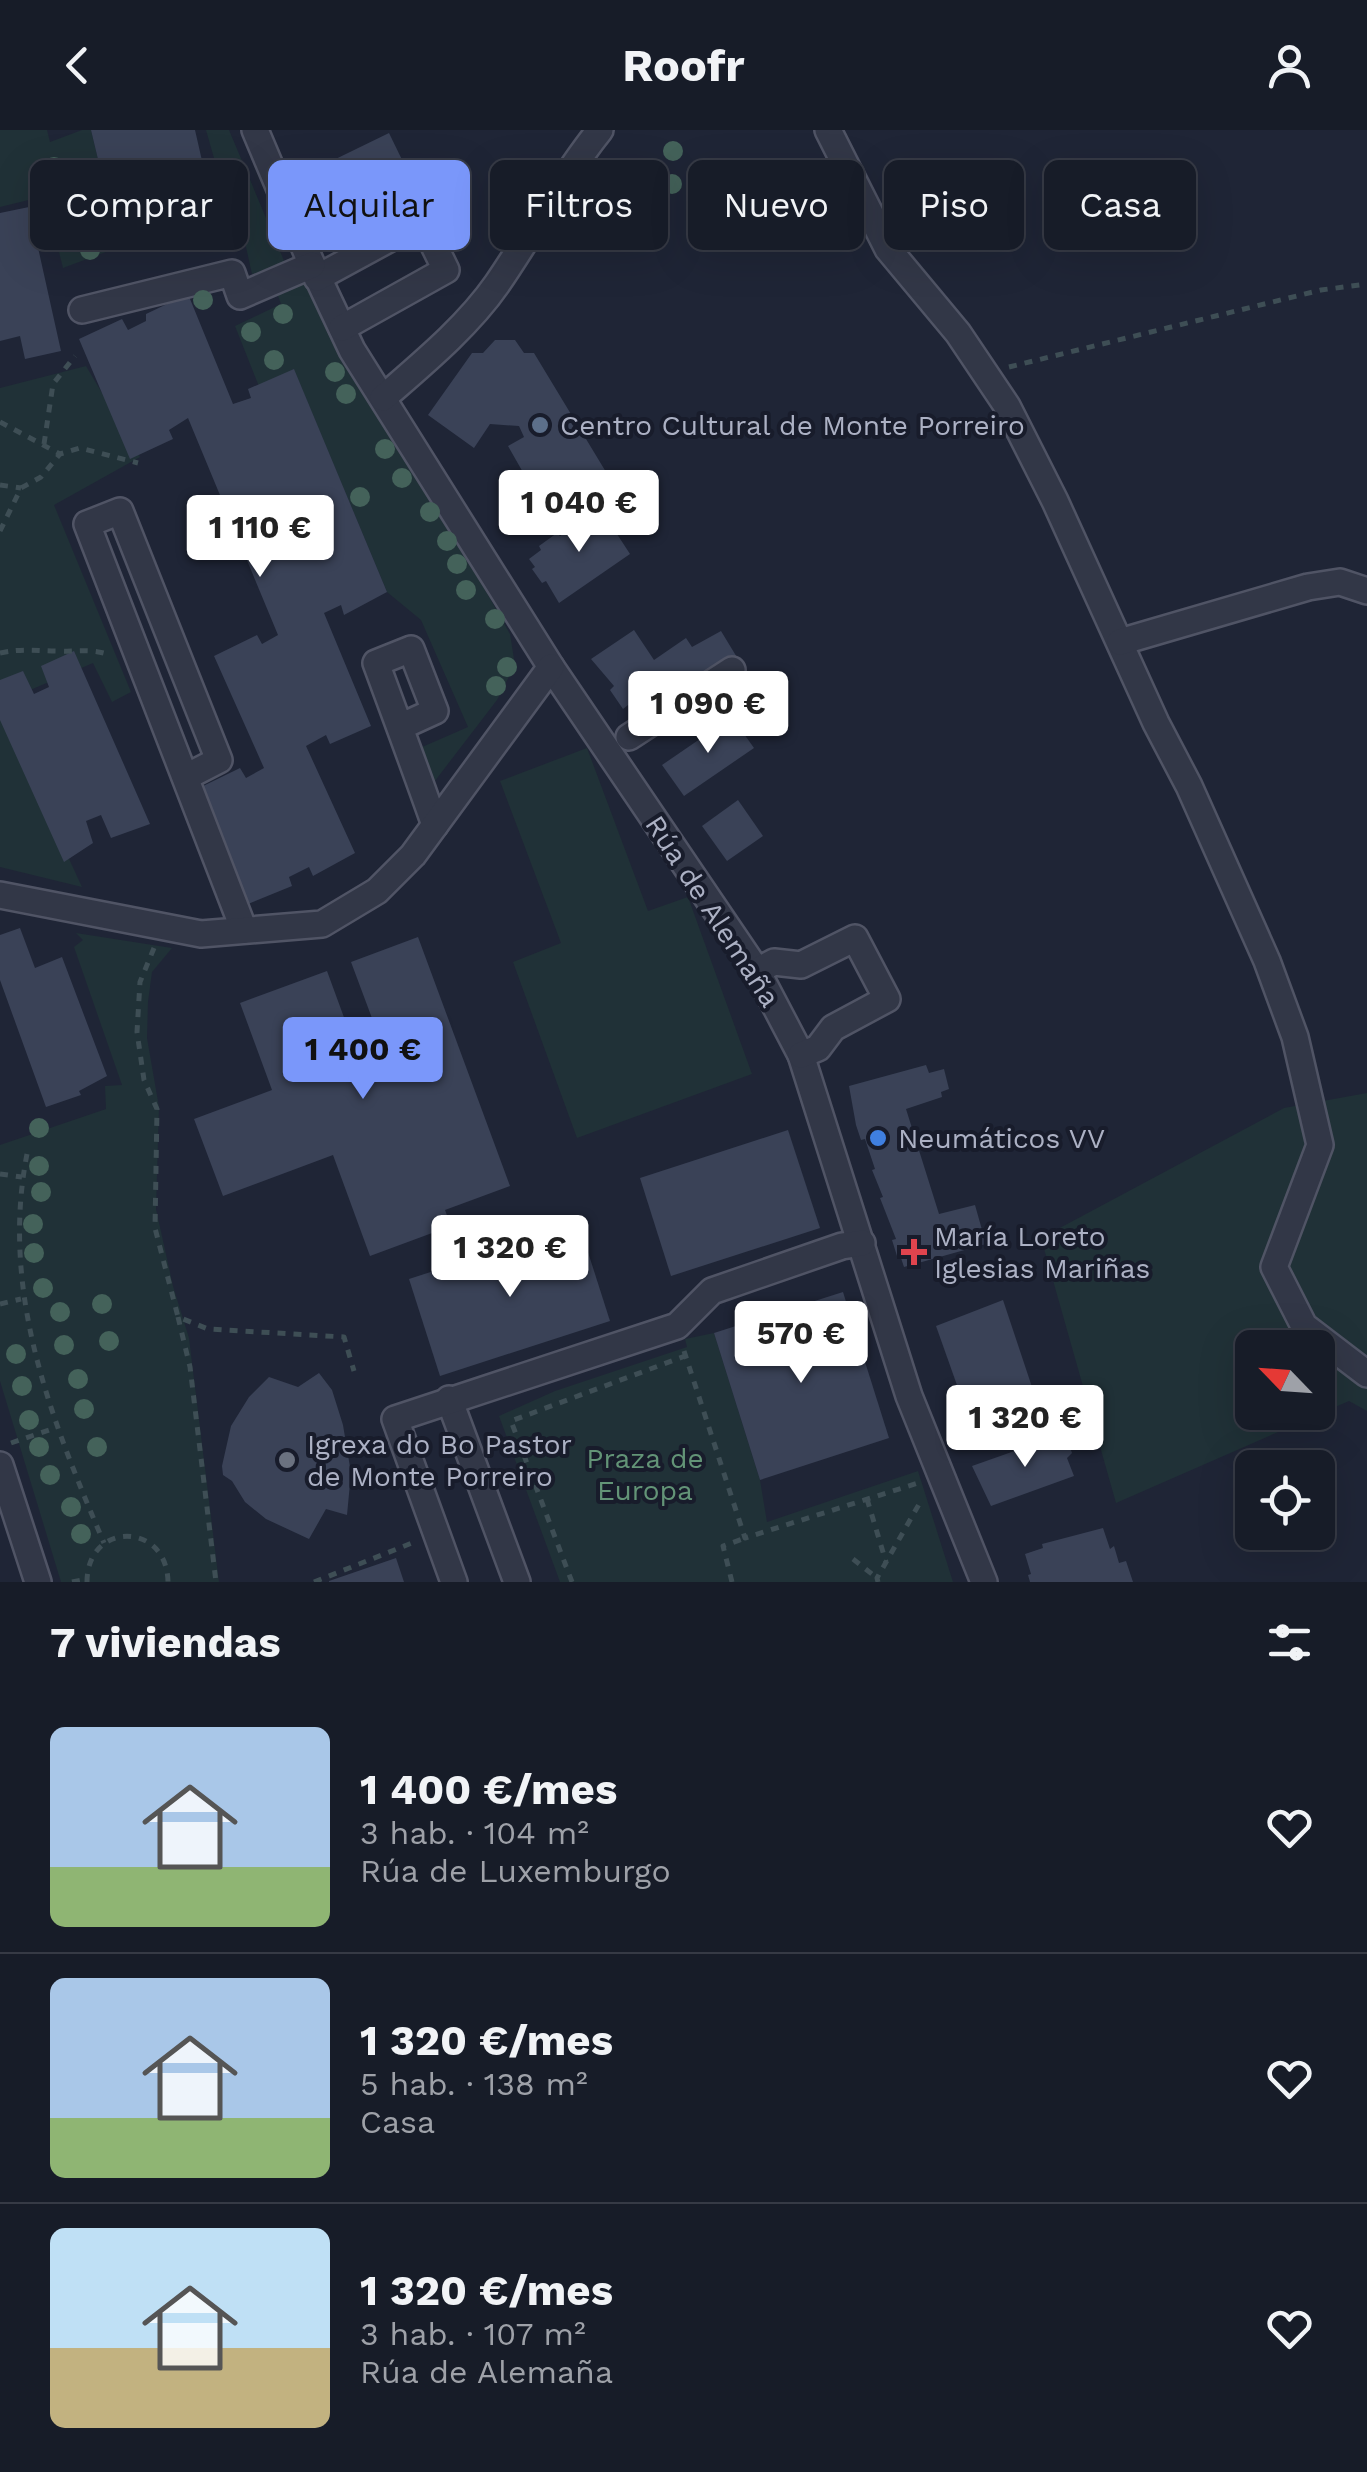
<!DOCTYPE html>
<html lang="es">
<meta charset="utf-8">
<style>
:root{--surface:#171c28;--page:#242934;--text:#f1f3f6;--muted:#9ea1a8;--line:#363a45;--accent:#7a97fa}
body{margin:0;font-family:"Work Sans",sans-serif;background:var(--page);color:var(--text);height:100vh;display:flex;flex-direction:column;font-size:38px;white-space:nowrap}
*{box-sizing:border-box;margin:0}
p{font-size:32px;color:var(--muted)}
.icon{flex:none;width:55px;height:55px;fill:none;stroke:currentColor;stroke-width:2;stroke-linecap:round;stroke-linejoin:round}
.map{position:relative;height:1452px;overflow:hidden}
.sheet{display:flex;flex-direction:column;background:var(--surface);flex:1}
.sheet>*{flex:none}
.banner{position:absolute;left:30px;top:30px;width:1308px;height:90px;display:flex;gap:20px}
.needle{width:65px;rotate:295deg}
.tools{position:absolute;left:1235px;top:1200px;display:grid;gap:20px}
.tools a{display:grid;place-items:center;width:100px;height:100px;border-radius:15px;background:var(--surface);box-shadow:0 10px 40px #0002,0 0 0 2px var(--line);font-size:50px}
.price{position:absolute;translate:-50% -85px;padding:0 22px;border-radius:10px;background:#fff;color:#222;font-size:32px;line-height:65px;filter:drop-shadow(0 2px 5px #0008)}
.price::after{content:'';position:absolute;left:50%;top:60px;width:30px;height:22px;margin-left:-15px;background:inherit;clip-path:polygon(0 0,100% 0,50% 100%)}
.price.on{background:var(--accent);color:#111}
ul{padding:0;list-style:none}
li{display:flex;align-items:center;gap:30px;height:250px;padding:0 50px}
li+li{border-top:2px solid var(--line)}
li span{display:grid;place-items:center;flex:none;width:280px;height:200px;border-radius:15px;color:#555}
li>.icon{margin-inline-start:auto}
span .icon{width:120px;height:120px;fill:#fffc;stroke-width:1}
li b{font-size:42px}
h2{display:flex;justify-content:space-between;align-items:center;height:120px;padding:0 50px;font-size:42px}
.chip{padding:0 35px;border-radius:15px;background:var(--surface);box-shadow:0 10px 40px #0002,0 0 0 2px var(--line);font-size:35px;line-height:90px}
.chip.on{background:var(--accent);color:#111}
header{display:flex;justify-content:space-between;align-items:center;height:130px;padding:0 50px;background:var(--surface);font-size:45px;font-weight:700}
.map>svg:first-child{display:block}
.green{fill:#203137;fill-rule:evenodd}
.building{fill:#3a4257}
.lines{fill:none;stroke-linecap:round;stroke-linejoin:round}
.minor-casing{stroke:#505465;stroke-width:30}
.path{stroke:#3e4e55;stroke-width:5;stroke-dasharray:8 8;stroke-linecap:butt}
.minor{stroke:#323747;stroke-width:25}
.tree{fill:#44625a}
.service-dot{fill:#5c6f8a;stroke:#181c2b;stroke-width:4}
.shop-dot{fill:#3f7fe0;stroke:#181c2b;stroke-width:4}
.health-dot{fill:#e0444e;stroke:#181c2b;stroke-width:4}
.worship-dot{fill:#6b7280;stroke:#181c2b;stroke-width:4}
.labels{text-anchor:middle;stroke-width:8;stroke-linejoin:round;paint-order:stroke}
.poi-label{font-size:28px;fill:#acb1c4;stroke:#181c2b;text-anchor:start}
.street-label{font-size:28px;fill:#acb1c4;stroke:#181c2b}
.park-label{font-size:28px;fill:#639477;stroke:#181c2b}
</style>
<header><svg class="icon" aria-label="back" viewBox="0 0 24 24"><path d="M15 5l-7 7 7 7"/></svg>Roofr<svg class="icon" aria-label="person" viewBox="0 0 24 24"><circle cx="12" cy="8" r="4"/><path d="M4 21q1-7 8-7t8 7"/></svg></header>
<div class="map">
<svg width="1367" height="1452" viewBox="0 0 1367 1452">
<rect width="100%" height="100%" fill="#1f2536"/>
<g class="green">
<polygon points="0,0 47,0 50,12 82,0 91,0 119,117 63,138 45,66 0,77"/>
<polygon points="206,0 229,0 285,133 282,137 252,144 244,108 237,109"/>
<polygon points="309,146 510,504 515,535 497,570 428,660 413,621 468,597 421,490 387,462 294,240 260,259 235,196 281,174 275,158"/>
<polygon points="86,236 140,327 54,375 131,562 112,572 93,533 0,573 0,258"/>
<polygon points="0,579 82,757 0,737"/>
<polygon points="587,618 648,781 688,767 752,944 577,1008 513,832 561,813 500,651"/>
<polygon points="76,803 172,818 152,842 148,872 147,908 159,977 156,1079 173,1156 189,1208 219,1452 61,1452 0,1251 0,1015 106,979 105,956 122,955 74,817 83,810"/>
<path d="M 1367,963 L 1367,1281 L 1349,1271 L 1116,1373 L 1041,1108 L 1284,978 ZM 1252,1218 L 1318,1218 L 1318,1282 L 1252,1282 Z"/>
<polygon points="714,1203 760,1350 767,1392 918,1341 953,1452 560,1452 499,1286 555,1261 687,1217 685,1209"/>
</g>
<g class="building">
<polygon points="91,0 195,0 216,92 176,104 172,87 156,89 159,108 119,117"/>
<polygon points="389,3 406,38 328,77 311,41"/>
<polygon points="29,77 61,221 25,229 20,206 0,211 0,83"/>
<polygon points="188,164 233,274 251,268 248,259 294,239 387,462 344,485 341,475 324,483 371,596 330,614 326,605 306,616 355,723 313,746 309,737 289,747 292,756 248,774 199,658 240,638 246,648 264,638 214,526 257,505 262,514 278,505 188,288 169,300 173,309 130,329 79,209 122,189 128,200 146,191 146,184"/>
<polygon points="495,210 515,210 524,223 534,223 606,342 561,378 545,381 508,316 524,307 519,296 490,294 474,318 428,285 472,223 483,223"/>
<polygon points="600,378 630,424 559,473 546,451 542,453 532,439 535,437 529,429 541,420 539,416 557,403 560,406 572,398 569,394 588,381 590,385"/>
<polygon points="634,500 654,530 686,508 692,517 721,501 738,529 641,595 628,575 623,579 610,560 614,556 591,529"/>
<polygon points="74,521 150,694 111,708 101,685 86,691 93,713 64,732 0,590 0,550 23,541 34,564 49,557 41,536"/>
<polygon points="732,587 754,618 684,666 662,635"/>
<polygon points="738,670 763,706 727,731 702,696"/>
<polygon points="20,798 35,838 62,827 107,946 79,961 81,965 46,977 0,850 0,805"/>
<polygon points="418,807 510,1056 445,1080 451,1096 370,1126 333,1025 223,1066 194,989 272,960 240,873 327,841 360,931 385,923 351,832"/>
<polygon points="926,935 929,943 944,939 949,959 941,962 942,967 906,979 939,1084 975,1075 986,1114 904,1137 900,1125 897,1126 892,1110 896,1109 880,1068 883,1067 872,1040 875,1039 865,1009 861,1010 856,995 849,956"/>
<polygon points="788,1000 820,1098 671,1146 640,1048"/>
<polygon points="579,1094 610,1191 440,1246 409,1149"/>
<polygon points="843,1162 889,1308 760,1350 714,1203"/>
<polygon points="1003,1170 1040,1281 974,1303 936,1196"/>
<polygon points="319,1243 332,1260 343,1295 351,1343 347,1385 326,1379 309,1409 266,1389 245,1372 232,1351 223,1345 222,1336 231,1296 249,1267 269,1247 298,1257"/>
<polygon points="1065,1303 1072,1323 1067,1328 1074,1346 991,1376 972,1336"/>
<polygon points="1103,1398 1110,1419 1114,1416 1119,1433 1126,1431 1133,1452 1030,1452 1028,1445 1031,1444 1025,1424 1043,1418 1042,1414"/>
<polygon points="396,1428 404,1452 329,1452 329,1451"/>
</g>
<g class="lines">
<defs>
<g id="minor">
<polyline points="255,0 312,135 352,220 551,537 757,841 801,925 909,1266 984,1452"/>
<polyline points="828,0 888,119 958,203 1007,276 1055,371 1156,593 1189,656 1267,831 1295,907 1320,1015 1274,1137 1304,1196 1367,1244"/>
<polyline points="317,148 422,91 446,140 342,198"/>
<polyline points="82,180 232,143 240,166 312,135"/>
<path d="M 383,268 C 422,234 467,197 497,154 C 532,103 561,49 600,0"/>
<polyline points="1120,512 1308,457 1340,452 1367,461"/>
<path d="M 400,597 L 435,581 L 411,519 L 376,533 C 396,587 416,641 435,695"/>
<polyline points="629,607 732,540"/>
<polyline points="186,647 219,630 120,381 87,394 244,800"/>
<polyline points="0,765 201,804 322,794 377,761 413,725 551,537"/>
<polyline points="757,841 774,832 801,835 855,808 887,869 833,898 818,918 801,925"/>
<polyline points="449,1269 517,1452"/>
<polyline points="0,1335 38,1452"/>
<polyline points="454,1452 395,1289 677,1196 712,1161 842,1116 862,1113"/>
</g>
</defs>
<use href="#minor" class="minor-casing"/>
<g class="path">
<polyline points="1009,237 1321,160 1367,154"/>
<polyline points="0,292 60,324"/>
<polyline points="44,314 53,254 75,226"/>
<polyline points="0,355 21,358"/>
<polyline points="0,401 21,358 41,347 60,324 80,318 138,333"/>
<path d="M 0,523 C 23,518 37,521 60,521 C 79,522 90,518 110,525"/>
<polyline points="154,818 140,852 137,902 144,950 157,979 155,1098 178,1187 208,1199 344,1207 354,1241"/>
<path d="M 27,1024 C 0,1162 51,1289 104,1413"/>
<polyline points="0,1044 22,1047"/>
<polyline points="0,1174 21,1169"/>
<polyline points="178,1187 190,1237 216,1452"/>
<polyline points="684,1221 745,1408 918,1353"/>
<polyline points="11,1313 55,1298"/>
<polyline points="867,1369 886,1432"/>
<polyline points="853,1429 877,1448"/>
<polyline points="72,1452 87,1449"/>
<path d="M 87,1452 C 87,1391 167,1391 168,1452"/>
<polyline points="314,1452 412,1413"/>
<polyline points="572,1452 511,1291 685,1226"/>
<polyline points="732,1452 723,1416 745,1408"/>
<polyline points="878,1452 877,1448 922,1369"/>
</g>
<use href="#minor" class="minor"/>
</g>
<g class="tree">
<circle cx="673" cy="21" r="10"/>
<circle cx="54" cy="37" r="10"/>
<circle cx="672" cy="54" r="10"/>
<circle cx="305" cy="85" r="10"/>
<circle cx="90" cy="120" r="10"/>
<circle cx="203" cy="170" r="10"/>
<circle cx="283" cy="184" r="10"/>
<circle cx="251" cy="202" r="10"/>
<circle cx="274" cy="230" r="10"/>
<circle cx="335" cy="242" r="10"/>
<circle cx="346" cy="264" r="10"/>
<circle cx="385" cy="319" r="10"/>
<circle cx="402" cy="348" r="10"/>
<circle cx="360" cy="367" r="10"/>
<circle cx="430" cy="382" r="10"/>
<circle cx="447" cy="411" r="10"/>
<circle cx="457" cy="434" r="10"/>
<circle cx="466" cy="460" r="10"/>
<circle cx="495" cy="489" r="10"/>
<circle cx="507" cy="537" r="10"/>
<circle cx="496" cy="556" r="10"/>
<circle cx="39" cy="998" r="10"/>
<circle cx="39" cy="1036" r="10"/>
<circle cx="41" cy="1062" r="10"/>
<circle cx="33" cy="1094" r="10"/>
<circle cx="34" cy="1123" r="10"/>
<circle cx="43" cy="1158" r="10"/>
<circle cx="102" cy="1174" r="10"/>
<circle cx="60" cy="1182" r="10"/>
<circle cx="109" cy="1211" r="10"/>
<circle cx="64" cy="1215" r="10"/>
<circle cx="16" cy="1224" r="10"/>
<circle cx="78" cy="1249" r="10"/>
<circle cx="22" cy="1256" r="10"/>
<circle cx="84" cy="1279" r="10"/>
<circle cx="29" cy="1290" r="10"/>
<circle cx="39" cy="1317" r="10"/>
<circle cx="97" cy="1317" r="10"/>
<circle cx="50" cy="1345" r="10"/>
<circle cx="71" cy="1377" r="10"/>
<circle cx="81" cy="1404" r="10"/>
</g>
<circle class="service-dot" cx="540" cy="295" r="10"/>
<circle class="shop-dot" cx="878" cy="1008" r="10"/>
<path class="health-dot" d="M909 1107h10v10h10v10h-10v10h-10v-10h-10v-10h10z"/>
<circle class="worship-dot" cx="287" cy="1330" r="10"/>
<g class="labels">
<g class="poi-label">
<text x="560" y="305">Centro Cultural de Monte Porreiro</text>
<text x="898" y="1018">Neumáticos VV</text>
<text x="934" y="1116">María Loreto<tspan x="934" dy="32">Iglesias Mariñas</tspan></text>
<text x="307" y="1324">Igrexa do Bo Pastor<tspan x="307" dy="32">de Monte Porreiro</tspan></text>
</g>
<g class="street-label">
<text transform="translate(713 781) rotate(57)" y="10">Rúa de Alemaña</text>
</g>
<g class="park-label">
<text x="645" y="1338">Praza de<tspan x="645" dy="32">Europa</tspan></text>
</g>
</g>
</svg>
<div class="tools">
<a><svg class="needle" viewBox="-14 -14 28 28"><path d="M0-13l5 13h-10z" fill="#e53935"/><path d="M0 13l5-13h-10z" fill="#9ea1a8"/></svg></a>
<a><svg class="icon" aria-label="locate" viewBox="0 0 24 24"><circle cx="12" cy="12" r="6"/><path d="M12 2v4M12 18v4M2 12h4M18 12h4"/></svg></a>
</div>
<b class="price" style="left:579px;top:425px">1 040 €</b>
<b class="price" style="left:260px;top:450px">1 110 €</b>
<b class="price" style="left:708px;top:626px">1 090 €</b>
<b class="price on" style="left:363px;top:972px">1 400 €</b>
<b class="price" style="left:510px;top:1170px">1 320 €</b>
<b class="price" style="left:801px;top:1256px">570 €</b>
<b class="price" style="left:1025px;top:1340px">1 320 €</b>
<div class="banner">
<a class="chip">Comprar</a>
<a class="chip on">Alquilar</a>
<a class="chip">Filtros</a>
<a class="chip">Nuevo</a>
<a class="chip">Piso</a>
<a class="chip">Casa</a>
</div>
</div>
<section class="sheet">
<h2>7 viviendas<svg class="icon" aria-label="filters" viewBox="0 0 24 24"><path d="M4 7h16M4 17h16"/><circle cx="9" cy="7" r="2"/><circle cx="15" cy="17" r="2"/></svg></h2>
<ul>
<li><span style="background:linear-gradient(#a9c7e8 70%,#8fb573 0)"><svg class="icon" aria-label="home" viewBox="0 0 24 24"><path d="M3 11l9-7 9 7M6 9v11h12V9"/></svg></span><div><b>1 400 €/mes</b><p>3 hab. · 104 m²</p><p>Rúa de Luxemburgo</p></div><svg class="icon" aria-label="heart" viewBox="0 0 24 24"><path d="M12 20l-8-8c-3-5 5-10 8-4 3-6 11-1 8 4z"/></svg></li>
<li><span style="background:linear-gradient(#a9c7e8 70%,#8fb573 0)"><svg class="icon" aria-label="home" viewBox="0 0 24 24"><path d="M3 11l9-7 9 7M6 9v11h12V9"/></svg></span><div><b>1 320 €/mes</b><p>5 hab. · 138 m²</p><p>Casa</p></div><svg class="icon" aria-label="heart" viewBox="0 0 24 24"><path d="M12 20l-8-8c-3-5 5-10 8-4 3-6 11-1 8 4z"/></svg></li>
<li><span style="background:linear-gradient(#bfe0f5 60%,#c2b280 0)"><svg class="icon" aria-label="home" viewBox="0 0 24 24"><path d="M3 11l9-7 9 7M6 9v11h12V9"/></svg></span><div><b>1 320 €/mes</b><p>3 hab. · 107 m²</p><p>Rúa de Alemaña</p></div><svg class="icon" aria-label="heart" viewBox="0 0 24 24"><path d="M12 20l-8-8c-3-5 5-10 8-4 3-6 11-1 8 4z"/></svg></li>
</ul>
</section>
